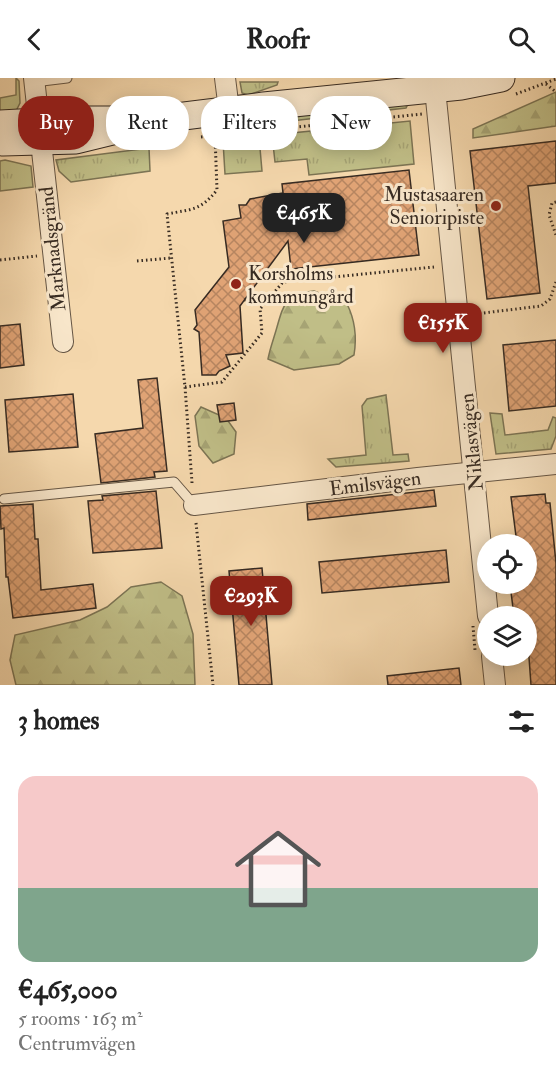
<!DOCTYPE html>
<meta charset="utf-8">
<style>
:root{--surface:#fff;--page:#f2f2f2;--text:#222;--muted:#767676;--line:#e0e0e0;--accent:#8f2418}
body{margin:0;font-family:"IM FELL Double Pica",serif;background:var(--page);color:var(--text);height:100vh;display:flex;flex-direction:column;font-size:22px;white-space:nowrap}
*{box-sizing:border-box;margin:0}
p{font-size:20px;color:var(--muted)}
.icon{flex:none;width:33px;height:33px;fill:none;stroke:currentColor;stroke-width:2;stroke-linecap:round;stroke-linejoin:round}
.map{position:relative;height:607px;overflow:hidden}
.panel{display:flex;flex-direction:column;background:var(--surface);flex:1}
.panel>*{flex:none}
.banner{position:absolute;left:18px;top:18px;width:520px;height:54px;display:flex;gap:12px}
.tools{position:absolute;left:477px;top:456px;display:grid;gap:12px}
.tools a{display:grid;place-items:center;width:60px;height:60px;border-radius:50%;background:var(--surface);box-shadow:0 3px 15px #0003;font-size:30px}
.price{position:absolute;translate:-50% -51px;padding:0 14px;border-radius:12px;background:var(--accent);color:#fff;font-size:20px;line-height:39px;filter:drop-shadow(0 2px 3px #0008)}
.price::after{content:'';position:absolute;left:50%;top:36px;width:18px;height:14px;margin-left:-9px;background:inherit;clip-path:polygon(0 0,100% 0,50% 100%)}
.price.on{background:#222;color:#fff}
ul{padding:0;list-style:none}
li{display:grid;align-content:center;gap:12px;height:318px;padding:0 18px}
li+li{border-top:2px solid var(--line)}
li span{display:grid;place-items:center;height:186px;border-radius:18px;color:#555}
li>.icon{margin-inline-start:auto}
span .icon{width:108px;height:108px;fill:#fffc;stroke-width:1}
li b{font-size:26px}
h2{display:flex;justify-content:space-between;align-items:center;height:72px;padding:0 18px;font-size:26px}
.tag{padding:0 21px;border-radius:24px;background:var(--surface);box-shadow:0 3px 15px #0003;font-size:21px;line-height:54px}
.tag.on{background:var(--accent);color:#fff}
header{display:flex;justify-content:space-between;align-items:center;height:78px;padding:0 18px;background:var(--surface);font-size:27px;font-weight:700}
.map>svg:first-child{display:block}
.grass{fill:url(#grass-tufts);stroke:#7c7454;stroke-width:1.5}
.forest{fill:url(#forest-firs);stroke:#7c7454;stroke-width:1.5}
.building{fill:url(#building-cross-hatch);stroke:#372b22;stroke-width:1.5}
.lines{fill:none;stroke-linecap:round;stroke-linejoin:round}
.service-casing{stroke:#665645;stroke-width:11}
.minor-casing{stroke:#665645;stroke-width:22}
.secondary-casing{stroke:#372b22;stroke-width:29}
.path{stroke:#372b22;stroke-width:3;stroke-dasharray:1.5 3;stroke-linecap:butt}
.service{stroke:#f8e6ca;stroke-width:9}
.minor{stroke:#f8e6ca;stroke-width:20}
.secondary{stroke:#f8e6ca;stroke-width:27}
.poi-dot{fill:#8f2418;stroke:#f8e6ca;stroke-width:2}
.labels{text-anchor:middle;stroke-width:6;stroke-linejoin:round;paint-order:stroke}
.poi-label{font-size:20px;fill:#372b22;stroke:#f8e6ca;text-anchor:end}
.street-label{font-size:20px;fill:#372b22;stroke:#f8e6ca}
</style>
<header><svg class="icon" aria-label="back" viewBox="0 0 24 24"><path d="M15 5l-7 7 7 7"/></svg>Roofr<svg class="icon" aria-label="search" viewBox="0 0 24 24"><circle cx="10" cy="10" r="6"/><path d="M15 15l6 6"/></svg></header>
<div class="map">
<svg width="556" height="607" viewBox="0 0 556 607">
<defs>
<pattern id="grass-tufts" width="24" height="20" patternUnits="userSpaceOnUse" patternTransform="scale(1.5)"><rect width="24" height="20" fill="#c0be87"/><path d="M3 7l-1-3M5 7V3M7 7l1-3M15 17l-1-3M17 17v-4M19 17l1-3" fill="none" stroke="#a6a374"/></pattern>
<pattern id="forest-firs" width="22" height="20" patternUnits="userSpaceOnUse" patternTransform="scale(1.5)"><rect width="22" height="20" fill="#c0be87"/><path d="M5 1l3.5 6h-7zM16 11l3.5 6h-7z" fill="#a6a374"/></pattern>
<pattern id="building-cross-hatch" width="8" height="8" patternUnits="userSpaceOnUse" patternTransform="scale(1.5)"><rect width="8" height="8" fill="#e0a375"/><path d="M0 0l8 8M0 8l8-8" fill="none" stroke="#b68560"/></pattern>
</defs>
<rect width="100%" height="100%" fill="#f5d8ad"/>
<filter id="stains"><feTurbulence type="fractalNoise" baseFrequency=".00333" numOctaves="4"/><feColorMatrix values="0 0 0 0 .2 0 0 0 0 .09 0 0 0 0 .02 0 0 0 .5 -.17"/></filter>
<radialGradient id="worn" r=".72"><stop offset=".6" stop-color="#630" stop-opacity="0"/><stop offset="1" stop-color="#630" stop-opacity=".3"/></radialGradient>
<g class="grass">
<polygon points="16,0 19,3 20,25 15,35 0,40 0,20 16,17"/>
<polygon points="240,4 278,4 277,7 248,17 242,15"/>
<polygon points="400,26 407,28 406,30 273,45 281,38"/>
<polygon points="410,43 414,86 309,97 307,81 275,84 272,57"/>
<polygon points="259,59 262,93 225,96 223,63"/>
<polygon points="149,70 150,93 71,104 59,93 56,82"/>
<polygon points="5,82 31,88 33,109 0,113 0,83"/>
<polygon points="386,317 393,377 408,376 409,383 336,389 328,381 366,377 362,328 367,321"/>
<polygon points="490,335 502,336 505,357 548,352 553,339 556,340 556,358 551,371 496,376"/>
</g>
<g class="forest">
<polygon points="556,14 556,48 473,60 473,51"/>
<path d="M 314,213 L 347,226 C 355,242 357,259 354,277 L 339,286 L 294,292 L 268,281 C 270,270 274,260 277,249 C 284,224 287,215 314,213 Z"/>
<polygon points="201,329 226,340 236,354 234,376 213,385 199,368 195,338"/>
<polygon points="161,504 182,518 193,556 195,607 16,607 10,582 15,557 80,542 107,529 131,509"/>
</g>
<g class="building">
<polygon points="556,63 556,105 528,108 540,215 487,221 470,73"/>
<polygon points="409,92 419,177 291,191 288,163 240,228 243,275 226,277 230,288 219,293 216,297 202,297 199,254 194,251 197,247 195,232 229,189 223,143 241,140 239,127 246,127 250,121 283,115 282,106"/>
<polygon points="20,246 24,287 0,290 0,248"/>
<polygon points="556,262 556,328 509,333 503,267"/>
<polygon points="157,300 167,393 154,394 155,399 101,405 95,356 143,350 138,302"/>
<polygon points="73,316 78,369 9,374 5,322"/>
<polygon points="234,325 236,342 220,344 217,327"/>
<polygon points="434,412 436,428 308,442 307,426"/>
<polygon points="156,413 162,470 93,475 88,423 103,422 102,418"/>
<polygon points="545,416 546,425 550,425 556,485 556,607 531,607 526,538 514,538 510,506 526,506 526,466 517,466 511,419"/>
<polygon points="33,426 35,461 38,461 41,512 93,506 96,530 13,540 8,499 6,499 4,450 1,451 0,428"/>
<polygon points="446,472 449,504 322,515 319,484"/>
<polygon points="262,490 272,607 239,607 229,493"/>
<polygon points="459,590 461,607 388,607 387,598"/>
</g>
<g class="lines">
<defs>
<g id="service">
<polyline points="34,4 67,0"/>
<polyline points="4,421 174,404 194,427"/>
</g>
<g id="minor">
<polyline points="34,0 63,264"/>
<polyline points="225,0 229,32"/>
<polyline points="435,11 488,538"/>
<polyline points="194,427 418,400 556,386"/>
<polyline points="492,578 495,607"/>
</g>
<g id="secondary">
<polyline points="0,46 74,42 152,42 264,28 461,8 501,0"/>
<polyline points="3,64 76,62 117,52"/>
</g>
</defs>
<use href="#service" class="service-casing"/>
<use href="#minor" class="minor-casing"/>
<use href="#secondary" class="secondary-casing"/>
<g class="path">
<polyline points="546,6 556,14"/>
<polyline points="516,16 556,1"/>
<polyline points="201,59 422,36"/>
<polyline points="133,68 153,65"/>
<polyline points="556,124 552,125 549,137 556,157"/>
<polyline points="0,182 37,178"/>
<polyline points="137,183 171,180"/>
<polyline points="244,222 268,220"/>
<polyline points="475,236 541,228 550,221 556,204"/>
<polyline points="185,309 222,304 262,255 260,231 283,204 434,189"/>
<path d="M 192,405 L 185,309 L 167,136 C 192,131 200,133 217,112 L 215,58"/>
<polyline points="196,445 213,607"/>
<polyline points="473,548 475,572"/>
</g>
<use href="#service" class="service"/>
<use href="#minor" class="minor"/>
<use href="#secondary" class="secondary"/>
</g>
<g class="poi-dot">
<circle cx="496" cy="128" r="6"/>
<circle cx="236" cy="206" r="6"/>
</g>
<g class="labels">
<g class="poi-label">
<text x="484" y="123">Mustasaaren<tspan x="484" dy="23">Senioripiste</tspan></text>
<text x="248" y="202" text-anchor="start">Korsholms<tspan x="248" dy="23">kommungård</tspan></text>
</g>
<g class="street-label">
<text transform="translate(52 171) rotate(-96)" y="7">Marknadsgränd</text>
<text transform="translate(471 364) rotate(-96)" y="7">Niklasvägen</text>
<text transform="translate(375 405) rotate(-7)" y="7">Emilsvägen</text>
</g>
</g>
<rect width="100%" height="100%" filter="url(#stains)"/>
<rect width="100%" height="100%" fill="url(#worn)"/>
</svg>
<div class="tools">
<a><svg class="icon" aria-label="locate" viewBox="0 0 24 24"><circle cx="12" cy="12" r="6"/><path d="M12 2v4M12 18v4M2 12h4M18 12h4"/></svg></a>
<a><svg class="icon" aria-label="layers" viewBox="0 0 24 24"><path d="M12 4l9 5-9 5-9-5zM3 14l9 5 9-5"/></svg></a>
</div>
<b class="price on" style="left:304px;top:166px">€465K</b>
<b class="price" style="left:443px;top:276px">€155K</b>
<b class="price" style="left:251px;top:549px">€293K</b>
<div class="banner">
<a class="tag on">Buy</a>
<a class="tag">Rent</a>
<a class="tag">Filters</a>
<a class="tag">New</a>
</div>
</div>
<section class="panel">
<h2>3 homes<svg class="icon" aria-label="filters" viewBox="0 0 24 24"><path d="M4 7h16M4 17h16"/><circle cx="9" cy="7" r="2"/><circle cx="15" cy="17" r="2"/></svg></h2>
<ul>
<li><span style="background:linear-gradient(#f6c9c9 60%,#7fa58c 0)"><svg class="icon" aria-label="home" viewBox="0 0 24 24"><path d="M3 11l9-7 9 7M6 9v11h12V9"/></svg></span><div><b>€465,000</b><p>5 rooms · 163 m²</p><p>Centrumvägen</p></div></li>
</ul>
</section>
